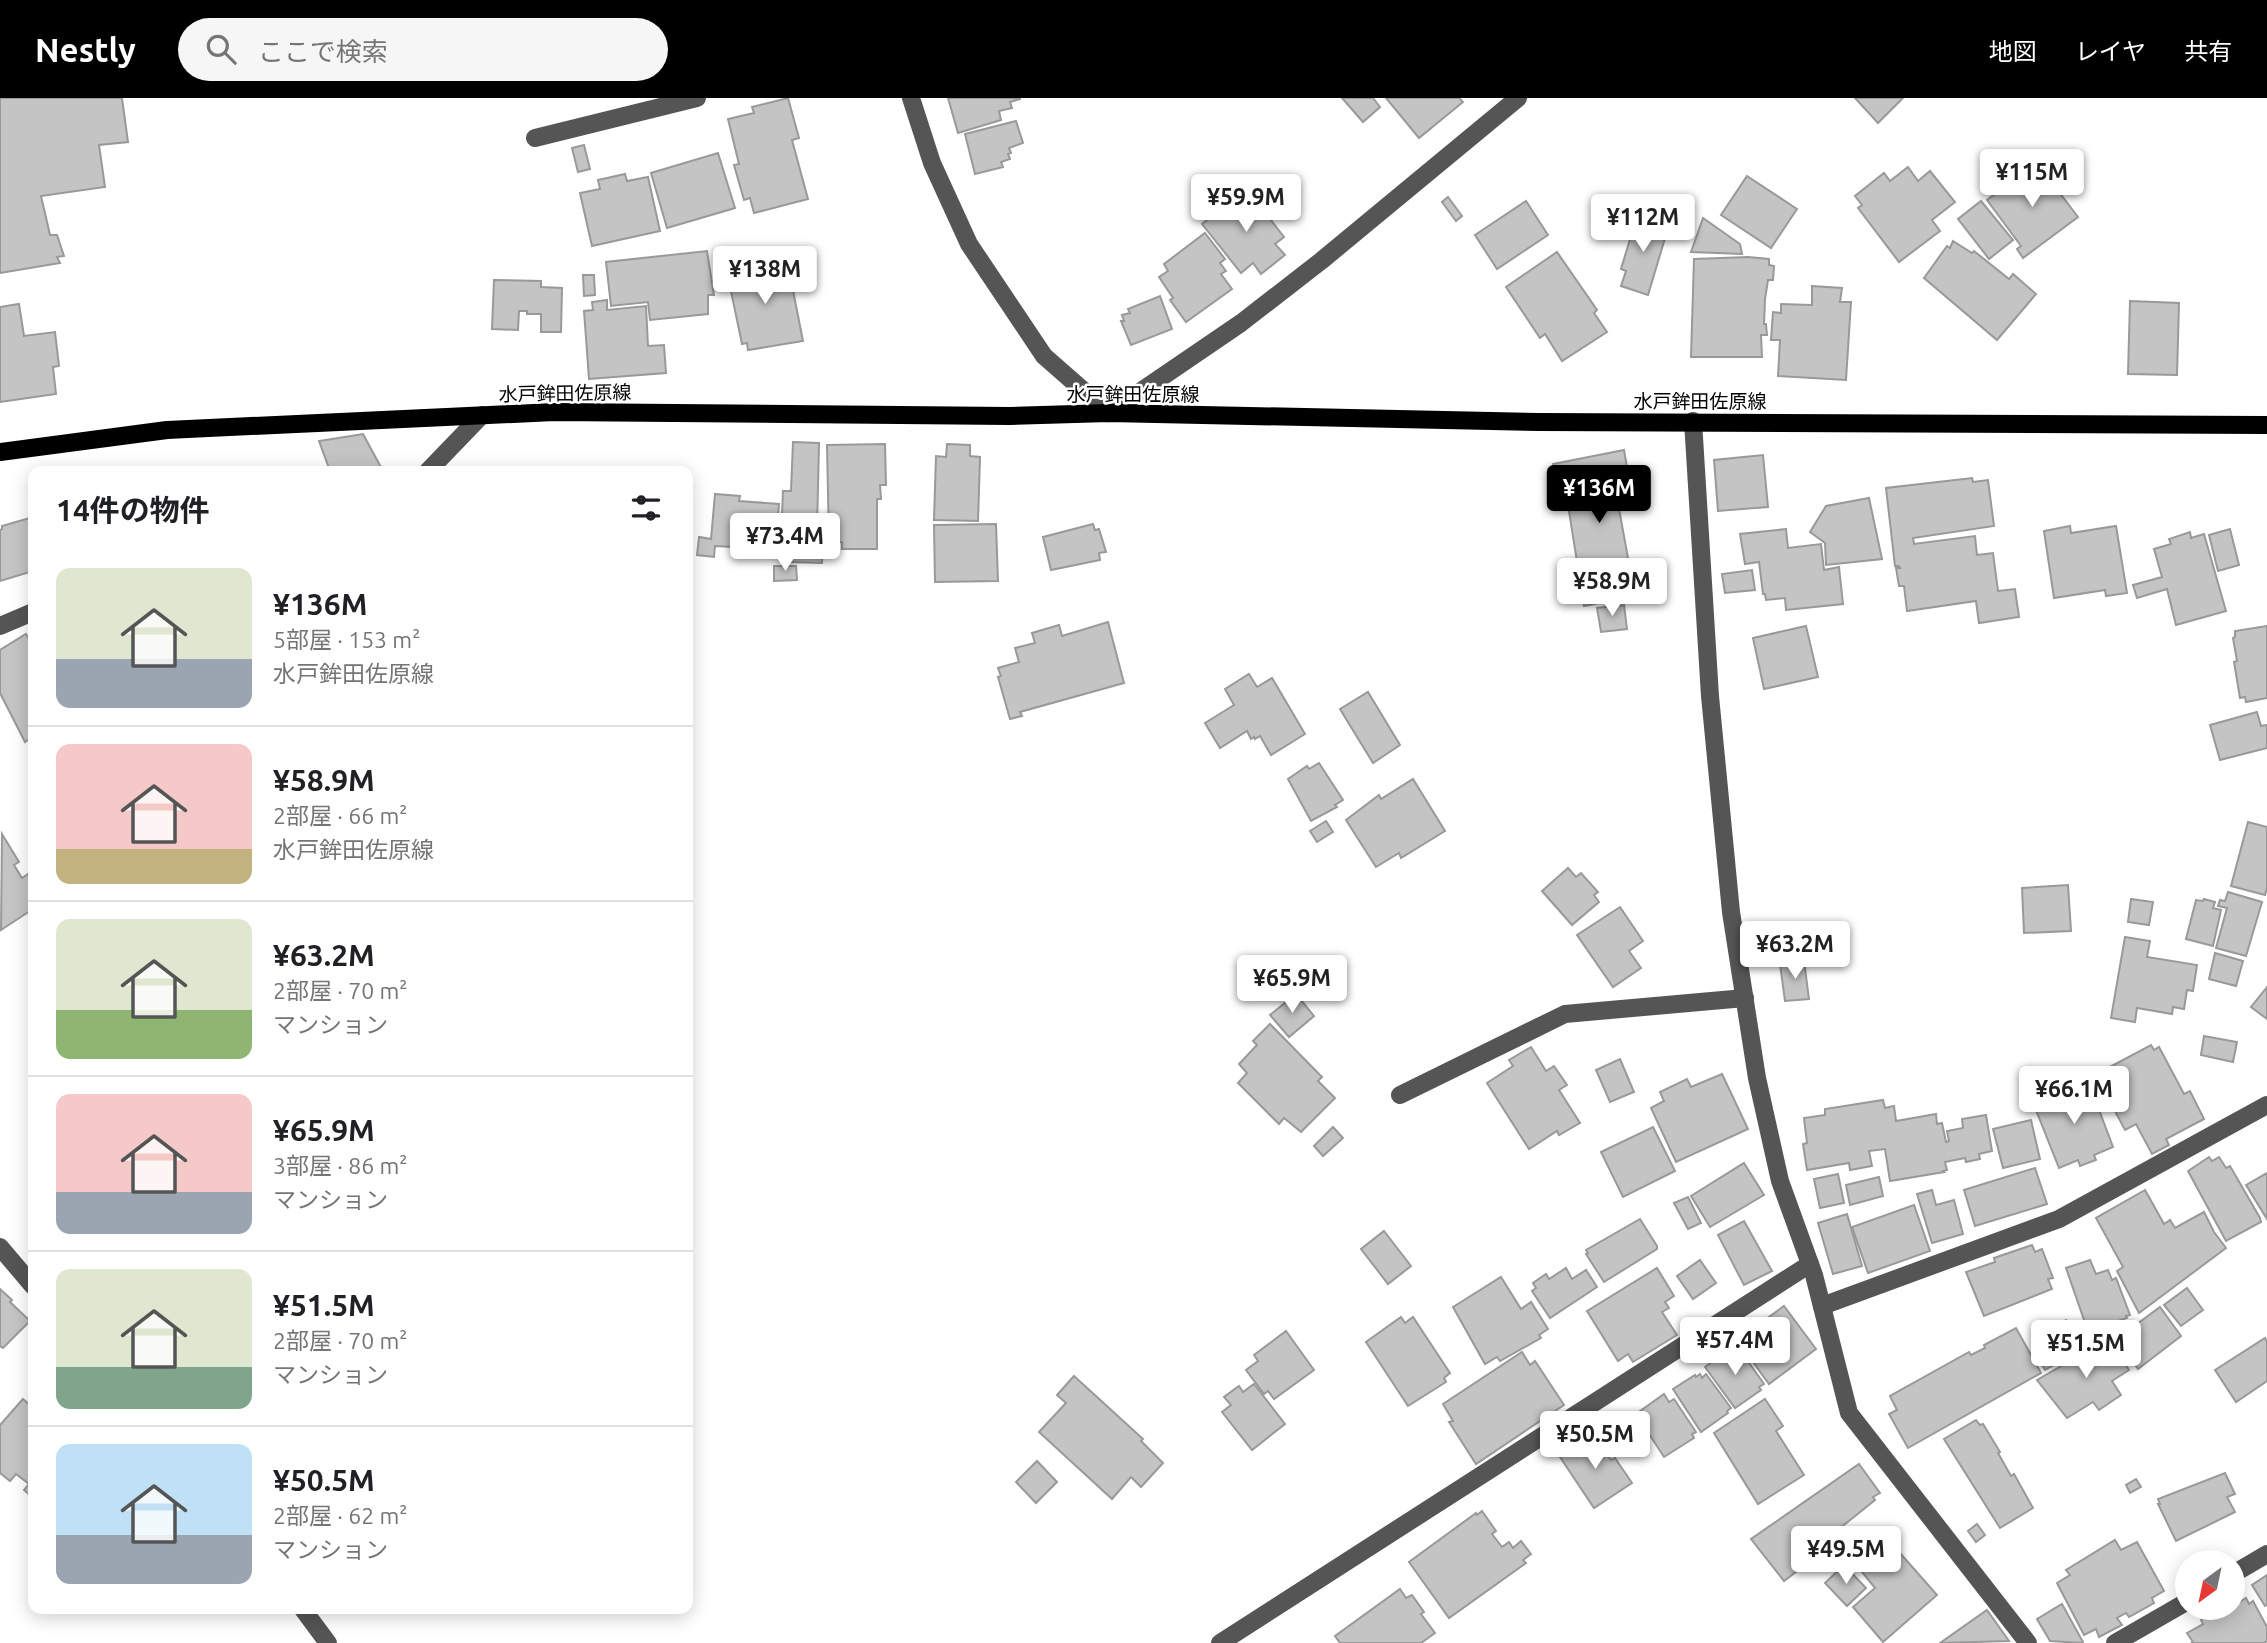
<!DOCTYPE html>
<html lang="ja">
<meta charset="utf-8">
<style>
:root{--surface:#fff;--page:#f6f6f6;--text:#202124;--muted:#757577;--line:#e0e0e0;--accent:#000}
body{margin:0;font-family:Ubuntu,"Noto Sans JP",sans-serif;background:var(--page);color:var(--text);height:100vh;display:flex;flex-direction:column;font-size:26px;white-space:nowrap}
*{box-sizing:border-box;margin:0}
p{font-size:23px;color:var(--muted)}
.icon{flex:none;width:38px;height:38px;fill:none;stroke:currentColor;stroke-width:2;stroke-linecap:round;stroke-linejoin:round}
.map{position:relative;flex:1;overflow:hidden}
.details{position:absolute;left:28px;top:368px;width:665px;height:1148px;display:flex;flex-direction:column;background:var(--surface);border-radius:14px;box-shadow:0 4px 18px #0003}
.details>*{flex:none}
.needle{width:46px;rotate:213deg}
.buttons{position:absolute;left:2175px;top:1452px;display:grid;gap:14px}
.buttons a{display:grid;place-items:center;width:70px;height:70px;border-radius:50%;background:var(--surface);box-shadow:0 4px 18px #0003;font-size:35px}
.price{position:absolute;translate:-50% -60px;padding:0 16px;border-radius:7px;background:#fff;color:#222;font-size:23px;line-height:46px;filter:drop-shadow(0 2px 4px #0008)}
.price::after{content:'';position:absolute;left:50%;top:42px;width:21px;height:16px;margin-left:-10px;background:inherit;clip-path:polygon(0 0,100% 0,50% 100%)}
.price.current{background:var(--accent);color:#fff}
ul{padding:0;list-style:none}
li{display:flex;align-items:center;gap:21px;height:175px;padding:0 28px}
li+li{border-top:2px solid var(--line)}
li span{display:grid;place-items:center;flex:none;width:196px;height:140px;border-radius:14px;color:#555}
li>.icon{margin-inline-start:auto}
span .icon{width:84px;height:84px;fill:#fffc;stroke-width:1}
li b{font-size:30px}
h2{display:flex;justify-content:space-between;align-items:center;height:84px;padding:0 28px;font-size:30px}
header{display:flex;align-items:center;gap:42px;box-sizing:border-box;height:98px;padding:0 35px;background:var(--accent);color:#fff}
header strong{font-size:33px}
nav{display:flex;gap:38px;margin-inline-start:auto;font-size:24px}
.search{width:490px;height:63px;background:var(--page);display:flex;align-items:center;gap:18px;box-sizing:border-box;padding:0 24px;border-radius:38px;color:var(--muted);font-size:26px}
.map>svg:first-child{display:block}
.building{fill:#c4c4c4;stroke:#999;stroke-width:2}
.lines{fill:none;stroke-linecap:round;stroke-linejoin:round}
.minor{stroke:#555;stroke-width:18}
.major{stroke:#000;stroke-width:18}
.labels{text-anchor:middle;stroke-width:5;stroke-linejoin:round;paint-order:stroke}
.street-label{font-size:19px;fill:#000;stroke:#fff}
</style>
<header>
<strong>Nestly</strong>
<div class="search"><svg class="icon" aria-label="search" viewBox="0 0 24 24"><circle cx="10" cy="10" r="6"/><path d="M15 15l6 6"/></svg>ここで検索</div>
<nav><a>地図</a><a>レイヤ</a><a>共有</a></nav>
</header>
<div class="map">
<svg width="2267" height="1545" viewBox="0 0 2267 1545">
<rect width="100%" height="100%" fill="#fff"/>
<g class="building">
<polygon points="0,0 122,0 128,44 99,47 105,89 41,98 50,137 57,137 64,158 57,159 60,165 0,175"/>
<polygon points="788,0 799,40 792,42 808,101 754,115 750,100 744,102 734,67 739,66 728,21 754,15 752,9"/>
<polygon points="948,0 1020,0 1020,1 1010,4 1012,10 999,13 1001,22 958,35"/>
<polygon points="1342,0 1373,0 1380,9 1363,24"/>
<polygon points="1386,0 1459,0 1463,4 1419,40"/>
<polygon points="1855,0 1903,0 1878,25"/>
<polygon points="1016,23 1023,45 1009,50 1011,55 1008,56 1010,61 1001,64 1003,69 975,76 965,36"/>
<polygon points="584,47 590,71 578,74 572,50"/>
<polygon points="718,55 735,110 667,130 651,75"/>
<polygon points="2037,65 2078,119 2023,160 2017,151 2021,148 1987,102"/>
<polygon points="1908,69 1918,83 1930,73 1955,104 1932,122 1940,133 1899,164 1858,110 1862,107 1855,98 1884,75 1890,83"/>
<polygon points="625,76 627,83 648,79 660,133 592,148 580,95 600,91 598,82"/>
<polygon points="1747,78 1797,111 1771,150 1721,117"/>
<polygon points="1247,91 1284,139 1275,146 1285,157 1261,176 1253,165 1241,175 1202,126"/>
<polygon points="1448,99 1462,118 1456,123 1442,104"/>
<polygon points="1526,103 1548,137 1497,171 1475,137"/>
<polygon points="1981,103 2013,142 1989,161 1958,121"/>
<polygon points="1637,118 1669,127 1648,197 1621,188 1626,173 1621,171"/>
<polygon points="1703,120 1740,146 1742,156 1691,154"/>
<polygon points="1205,135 1225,161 1220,165 1226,173 1221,176 1232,191 1186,224 1170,202 1173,200 1159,179 1168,173 1164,166"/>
<polygon points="1953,143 1972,155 1974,153 2009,181 2013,176 2036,196 1997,242 1924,180 1947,148 1950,150"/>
<polygon points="707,153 714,197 708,197 708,216 650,222 648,204 611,208 606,164"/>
<polygon points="1557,154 1597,212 1594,215 1607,234 1562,263 1545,236 1540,240 1506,189"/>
<polygon points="1748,159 1769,161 1769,167 1774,168 1773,182 1768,182 1765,201 1764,226 1766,226 1767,237 1761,237 1762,259 1691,259 1694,161"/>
<polygon points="787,162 803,243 748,252 747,245 742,246 727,174"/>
<polygon points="583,177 594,177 595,197 584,198"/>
<polygon points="494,182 541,183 541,189 562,190 561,234 541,234 541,216 527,216 527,213 519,213 518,232 492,231"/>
<polygon points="1812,188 1842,190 1840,204 1851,204 1846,282 1778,278 1780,242 1771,242 1773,214 1781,215 1781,206 1812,207"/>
<polygon points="1160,198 1172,231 1131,247 1121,223 1124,223 1122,217 1130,215 1128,211"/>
<polygon points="607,202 607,212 646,208 648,248 664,247 666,275 589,281 584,213 593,212 592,204"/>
<polygon points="2130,203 2179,205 2177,277 2128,276"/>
<polygon points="19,206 24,238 55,234 59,268 53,269 56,296 0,304 0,209"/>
<polygon points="363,336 383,373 330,373 319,343"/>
<polygon points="793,344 819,345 817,432 823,432 822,465 787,464 788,440 781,439 783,393 791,393"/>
<polygon points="885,346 886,387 880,387 881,401 877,401 877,451 842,451 842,444 829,445 827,347"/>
<polygon points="947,346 970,347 970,358 980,359 978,423 934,422 936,358 946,359"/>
<polygon points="1624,352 1632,398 1617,400 1635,498 1584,508 1562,369 1554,371 1553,366"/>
<polygon points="1763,357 1768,409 1718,413 1714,362"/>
<polygon points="1972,380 1973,384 1988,382 1994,428 1913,440 1914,446 1975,438 1977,457 1993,455 1998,493 2015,491 2019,519 1979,525 1976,503 1907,513 1904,488 1899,488 1896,470 1900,470 1899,468 1895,468 1886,390"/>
<polygon points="715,396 740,398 739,403 779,406 775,453 752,451 751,456 733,454 733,449 715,448 714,459 697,457 699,439 711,441"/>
<polygon points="1869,400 1882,461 1826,467 1825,445 1810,434 1826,408"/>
<polygon points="33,419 33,473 0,483 0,432 2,431 2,428"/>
<polygon points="996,426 998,483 935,484 934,427"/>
<polygon points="1093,426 1095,432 1099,431 1106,454 1099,455 1100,462 1051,472 1043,439"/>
<polygon points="2070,428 2071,435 2116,428 2127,495 2106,498 2105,492 2054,500 2044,433"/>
<polygon points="1786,431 1788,450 1821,446 1824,472 1839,469 1843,506 1786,512 1785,500 1766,502 1765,496 1763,496 1759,464 1745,466 1740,436"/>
<polygon points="2230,431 2239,467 2218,473 2209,437"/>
<polygon points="2190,434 2191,440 2204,436 2226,513 2176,527 2167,491 2137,500 2133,487 2162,479 2154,451 2171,446 2169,441"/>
<polygon points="774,468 796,468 797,482 774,483"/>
<polygon points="1752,472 1755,492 1725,495 1722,476"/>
<polygon points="1624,507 1627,531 1601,534 1597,510"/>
<polygon points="1108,524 1124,585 1020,614 1022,618 1010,621 998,579 1001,578 998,570 1019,564 1015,550 1035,545 1032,535 1059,527 1062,538"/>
<polygon points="1806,528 1818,579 1764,591 1753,540"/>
<polygon points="2267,528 2267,600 2246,604 2245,599 2240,600 2234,564 2237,563 2233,540 2235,539 2235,533"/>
<polygon points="26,536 33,548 33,645 31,640 25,644 0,595 0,552"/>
<polygon points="1249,576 1257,589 1272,580 1305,636 1271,657 1260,638 1255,641 1254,639 1251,641 1247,633 1220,650 1205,625 1234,607 1225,591"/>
<polygon points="1368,594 1400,647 1373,665 1340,611"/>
<polygon points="2257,614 2261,628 2267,627 2267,650 2220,662 2210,627"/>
<polygon points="1319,665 1343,702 1335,707 1337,709 1311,723 1288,681 1307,668 1309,671"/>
<polygon points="1413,681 1445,733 1401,760 1399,755 1376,769 1346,722 1379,697 1381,701"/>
<polygon points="1326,723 1333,734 1317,744 1310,733"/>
<polygon points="2248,724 2267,729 2267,790 2265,797 2231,788"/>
<polygon points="2,736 19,764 14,767 22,780 28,776 33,785 33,811 1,832"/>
<polygon points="1568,770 1576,779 1581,775 1598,794 1594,797 1599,804 1572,827 1542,793"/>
<polygon points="2068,787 2071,833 2024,835 2022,790"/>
<polygon points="2228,794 2262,804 2246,858 2216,850 2227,810 2218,808 2220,802 2225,803"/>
<polygon points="2131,801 2153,804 2149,827 2128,824"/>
<polygon points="2204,801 2215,804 2213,810 2221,812 2213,848 2186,841 2196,802 2203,803"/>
<polygon points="1620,809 1643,843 1629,853 1641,870 1613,889 1577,837"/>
<polygon points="2125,839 2150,843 2147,859 2197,867 2193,893 2187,892 2184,911 2173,909 2172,916 2137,910 2135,924 2111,920"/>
<polygon points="2215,855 2243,863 2236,888 2209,881"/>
<polygon points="1804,863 1809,901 1785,903 1780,866"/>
<polygon points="2267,889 2267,921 2251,909"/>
<polygon points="1296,896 1314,918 1289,939 1270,917"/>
<polygon points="1270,926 1322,979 1318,983 1335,1000 1301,1034 1284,1020 1279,1026 1238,985 1247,975 1239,966 1257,947 1253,943"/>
<polygon points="2204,938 2237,944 2233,964 2201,957"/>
<polygon points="2151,947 2154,952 2159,949 2184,996 2190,993 2204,1021 2166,1041 2169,1047 2152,1056 2136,1026 2125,1032 2108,1000 2121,994 2108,970"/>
<polygon points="1531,949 1546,973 1554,968 1567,987 1559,992 1580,1025 1559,1037 1557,1033 1529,1051 1487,985 1513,968 1509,962"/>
<polygon points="1620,961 1634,994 1610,1004 1596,972"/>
<polygon points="1722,976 1748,1031 1676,1064 1651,1010 1664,1003 1660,994 1687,981 1691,989"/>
<polygon points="2089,985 2113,1049 2094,1057 2096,1062 2080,1068 2078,1062 2059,1070 2034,1007"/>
<polygon points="1883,1002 1885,1010 1894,1008 1896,1023 1936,1016 1937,1026 1942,1025 1946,1044 1949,1043 1947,1033 1963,1030 1962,1021 1986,1017 1992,1053 1979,1056 1980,1061 1966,1064 1965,1060 1945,1064 1947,1072 1943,1073 1944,1074 1890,1083 1885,1051 1869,1053 1872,1068 1850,1072 1849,1065 1807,1072 1803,1046 1807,1045 1804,1020 1825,1017 1825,1011"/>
<polygon points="2031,1022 2040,1061 2003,1070 1993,1031"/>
<polygon points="1333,1029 1343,1040 1323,1058 1314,1048"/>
<polygon points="1653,1029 1675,1073 1623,1099 1601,1054"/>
<polygon points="2209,1059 2212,1063 2219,1059 2226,1070 2230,1068 2260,1120 2261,1124 2226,1143 2188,1073"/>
<polygon points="1744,1065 1764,1097 1710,1129 1691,1098"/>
<polygon points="2035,1070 2047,1106 1975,1128 1964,1092"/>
<polygon points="2267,1075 2267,1121 2246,1087"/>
<polygon points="1838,1076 1844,1105 1820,1110 1814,1081"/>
<polygon points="1879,1079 1883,1098 1850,1107 1846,1087"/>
<polygon points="1932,1092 1936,1107 1954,1102 1963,1136 1932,1145 1917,1096"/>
<polygon points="2145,1092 2164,1126 2170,1122 2175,1130 2204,1114 2214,1134 2226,1150 2139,1215 2117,1173 2123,1169 2096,1120"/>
<polygon points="1688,1099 1701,1125 1688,1131 1674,1105"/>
<polygon points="1914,1107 1930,1153 1868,1175 1852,1129"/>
<polygon points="1847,1116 1862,1168 1833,1176 1818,1125"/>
<polygon points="1640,1121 1657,1148 1657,1151 1604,1184 1586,1156 1588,1155 1586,1152"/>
<polygon points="1744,1123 1772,1173 1744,1187 1718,1137"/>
<polygon points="1384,1133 1411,1168 1388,1186 1361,1151"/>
<polygon points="2032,1147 2035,1154 2042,1151 2053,1180 2048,1181 2052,1191 1984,1218 1966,1174 1995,1164 1994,1160"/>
<polygon points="1700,1162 1716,1185 1693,1201 1677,1178"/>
<polygon points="2090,1162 2096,1176 2108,1172 2112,1182 2116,1180 2130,1217 2126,1218 2127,1220 2109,1226 2113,1237 2092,1245 2066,1170"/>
<polygon points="1566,1170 1572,1181 1586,1172 1597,1189 1550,1220 1532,1193 1536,1190 1533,1185 1546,1176 1549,1181"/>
<polygon points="1657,1170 1674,1198 1665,1204 1669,1210 1662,1214 1677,1237 1633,1264 1628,1256 1618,1263 1587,1213"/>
<polygon points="1501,1179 1521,1211 1531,1204 1548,1231 1539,1237 1541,1240 1500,1263 1497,1259 1485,1266 1453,1209"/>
<polygon points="2187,1190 2203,1212 2181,1228 2164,1207"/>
<polygon points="0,1191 12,1202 10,1204 30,1223 3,1250 0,1248"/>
<polygon points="1784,1208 1816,1251 1769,1286 1737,1242"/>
<polygon points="2160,1209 2181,1238 2138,1271 2117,1241"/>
<polygon points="1401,1219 1405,1225 1413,1219 1450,1275 1444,1280 1446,1284 1408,1308 1366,1244"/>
<polygon points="2066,1222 2071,1230 2077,1227 2089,1247 2045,1272 2033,1250 2052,1239 2048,1232"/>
<polygon points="2016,1230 2041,1275 1908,1350 1889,1316 1897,1312 1890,1298 1969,1254 1971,1257 1985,1250 1984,1247"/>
<polygon points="1286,1233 1314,1272 1274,1301 1268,1293 1264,1296 1246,1272 1258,1263 1254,1257"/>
<polygon points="2265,1240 2267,1244 2267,1283 2236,1304 2215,1272"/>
<polygon points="2111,1243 2129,1272 2112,1283 2121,1297 2099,1312 2093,1304 2067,1320 2037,1282 2091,1251 2093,1255"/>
<polygon points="1731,1250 1736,1256 1740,1252 1764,1286 1759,1289 1761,1292 1735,1310 1705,1269"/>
<polygon points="1522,1254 1530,1267 1535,1263 1564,1307 1476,1366 1449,1324 1453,1323 1443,1306"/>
<polygon points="1700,1276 1702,1280 1706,1276 1731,1310 1727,1313 1728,1315 1701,1334 1673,1291 1695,1277 1696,1279"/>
<polygon points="1074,1278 1143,1341 1141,1343 1163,1365 1141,1389 1131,1379 1112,1401 1039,1334 1066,1305 1057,1297"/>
<polygon points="1254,1286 1285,1326 1252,1352 1222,1314 1231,1307 1224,1299 1239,1288 1243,1294"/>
<polygon points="1664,1296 1669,1304 1674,1301 1696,1334 1692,1336 1694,1340 1664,1359 1636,1316"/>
<polygon points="23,1301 31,1308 33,1306 33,1400 24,1392 29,1386 16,1376 10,1383 0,1375 0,1327"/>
<polygon points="1765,1301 1783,1328 1776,1333 1804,1377 1758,1406 1714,1335"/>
<polygon points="1976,1322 1980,1327 1983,1326 2000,1354 1998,1355 2011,1378 2014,1376 2033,1410 2000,1430 1944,1341"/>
<polygon points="1594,1336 1611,1362 1615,1360 1632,1385 1594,1410 1560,1359"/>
<polygon points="1037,1363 1057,1384 1036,1405 1016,1384"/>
<polygon points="1859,1366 1880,1395 1873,1399 1875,1402 1814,1451 1818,1457 1784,1483 1751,1441"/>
<polygon points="2225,1375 2235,1396 2227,1399 2235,1414 2176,1443 2158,1406 2160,1406 2158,1401"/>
<polygon points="2136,1381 2141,1389 2130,1395 2126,1387"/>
<polygon points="1482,1413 1496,1433 1492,1436 1502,1449 1509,1444 1513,1450 1521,1443 1531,1456 1523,1462 1526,1465 1449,1520 1409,1464 1476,1415 1477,1417"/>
<polygon points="1977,1426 1985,1437 1976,1444 1968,1433"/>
<polygon points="2115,1442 2121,1452 2137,1444 2164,1493 2152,1500 2154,1505 2129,1519 2126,1515 2117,1520 2122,1527 2099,1539 2096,1531 2084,1537 2057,1485 2070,1477 2066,1472"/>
<polygon points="1892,1446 1937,1497 1883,1544 1853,1509 1875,1490 1862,1474 1866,1471 1860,1464 1873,1453 1878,1459"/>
<polygon points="1844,1467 1866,1490 1847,1508 1825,1485"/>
<polygon points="2267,1477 2267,1507 2265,1508 2252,1487"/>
<polygon points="1400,1491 1406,1500 1412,1497 1424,1514 1421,1516 1435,1535 1421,1545 1340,1545 1335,1538"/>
<polygon points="2246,1500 2249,1506 2253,1503 2267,1529 2267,1543 2264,1545 2191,1545 2193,1544 2187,1535 2203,1526 2201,1522 2222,1510 2224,1512 2233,1510 2233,1508"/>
<polygon points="2062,1506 2083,1544 2082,1545 2050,1543 2037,1521"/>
<polygon points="1987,1512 2009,1543 1940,1545"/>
</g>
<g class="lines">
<g class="minor">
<polyline points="911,0 932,65 969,146 1044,258 1109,315 1241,225 1321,163 1518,0"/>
<polyline points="535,40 697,0"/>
<polyline points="1693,323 1710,598 1731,814 1757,980 1780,1083 1814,1177 1849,1315 2028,1545"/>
<polyline points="428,373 482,317"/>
<polyline points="0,528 33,514"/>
<polyline points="1400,997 1565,916 1745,900"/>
<polyline points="0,1149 33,1188"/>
<polyline points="1822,1208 2059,1121 2267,1007"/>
<polyline points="2233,1476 2267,1456"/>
<polyline points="302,1510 328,1545"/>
<polyline points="1220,1545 1810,1166"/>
<polyline points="2115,1545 2188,1503"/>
</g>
<polyline class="major" points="0,354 167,332 554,314 1010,318 1109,315 1539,324 2267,327"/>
</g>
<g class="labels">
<g class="street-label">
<text transform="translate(565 295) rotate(-1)" y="7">水戸鉾田佐原線</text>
<text x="1133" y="303">水戸鉾田佐原線</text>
<text x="1700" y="310">水戸鉾田佐原線</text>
</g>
</g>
</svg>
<div class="buttons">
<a><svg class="needle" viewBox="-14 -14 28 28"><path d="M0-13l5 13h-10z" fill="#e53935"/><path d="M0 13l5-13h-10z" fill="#757577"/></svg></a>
</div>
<b class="price" style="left:2032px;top:111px">¥115M</b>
<b class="price" style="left:1246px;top:136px">¥59.9M</b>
<b class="price" style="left:1643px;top:156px">¥112M</b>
<b class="price" style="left:765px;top:208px">¥138M</b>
<b class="price current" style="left:1599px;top:427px">¥136M</b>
<b class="price" style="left:785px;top:475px">¥73.4M</b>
<b class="price" style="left:1612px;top:520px">¥58.9M</b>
<b class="price" style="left:1795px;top:883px">¥63.2M</b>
<b class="price" style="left:1292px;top:917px">¥65.9M</b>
<b class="price" style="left:2074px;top:1028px">¥66.1M</b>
<b class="price" style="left:1735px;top:1279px">¥57.4M</b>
<b class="price" style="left:2086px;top:1282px">¥51.5M</b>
<b class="price" style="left:1595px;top:1373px">¥50.5M</b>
<b class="price" style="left:1846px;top:1488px">¥49.5M</b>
<section class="details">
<h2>14件の物件<svg class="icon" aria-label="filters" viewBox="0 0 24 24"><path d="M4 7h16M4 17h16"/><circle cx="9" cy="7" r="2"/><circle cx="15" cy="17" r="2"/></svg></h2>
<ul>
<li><span style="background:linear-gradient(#dfe7d0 65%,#9aa5b1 0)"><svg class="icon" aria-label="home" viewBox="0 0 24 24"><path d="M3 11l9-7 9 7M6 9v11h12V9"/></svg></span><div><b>¥136M</b><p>5部屋 · 153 m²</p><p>水戸鉾田佐原線</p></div></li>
<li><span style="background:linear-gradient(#f6c9c9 75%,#c2b280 0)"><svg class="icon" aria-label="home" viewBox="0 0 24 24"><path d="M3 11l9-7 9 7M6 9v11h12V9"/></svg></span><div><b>¥58.9M</b><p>2部屋 · 66 m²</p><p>水戸鉾田佐原線</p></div></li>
<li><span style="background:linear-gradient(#dfe7d0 65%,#8fb573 0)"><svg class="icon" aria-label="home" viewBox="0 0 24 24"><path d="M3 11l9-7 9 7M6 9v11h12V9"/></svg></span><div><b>¥63.2M</b><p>2部屋 · 70 m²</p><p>マンション</p></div></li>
<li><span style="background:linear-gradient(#f6c9c9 70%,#9aa5b1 0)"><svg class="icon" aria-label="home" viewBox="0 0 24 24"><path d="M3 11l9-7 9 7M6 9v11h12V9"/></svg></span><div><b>¥65.9M</b><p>3部屋 · 86 m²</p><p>マンション</p></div></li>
<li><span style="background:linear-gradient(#dfe7d0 70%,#7fa58c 0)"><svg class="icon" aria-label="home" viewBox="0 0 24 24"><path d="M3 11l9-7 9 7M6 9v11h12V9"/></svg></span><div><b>¥51.5M</b><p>2部屋 · 70 m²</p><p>マンション</p></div></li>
<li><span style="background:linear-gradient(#bfe0f5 65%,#9aa5b1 0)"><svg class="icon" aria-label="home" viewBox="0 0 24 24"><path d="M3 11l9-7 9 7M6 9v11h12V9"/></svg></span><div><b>¥50.5M</b><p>2部屋 · 62 m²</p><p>マンション</p></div></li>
</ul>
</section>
</div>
